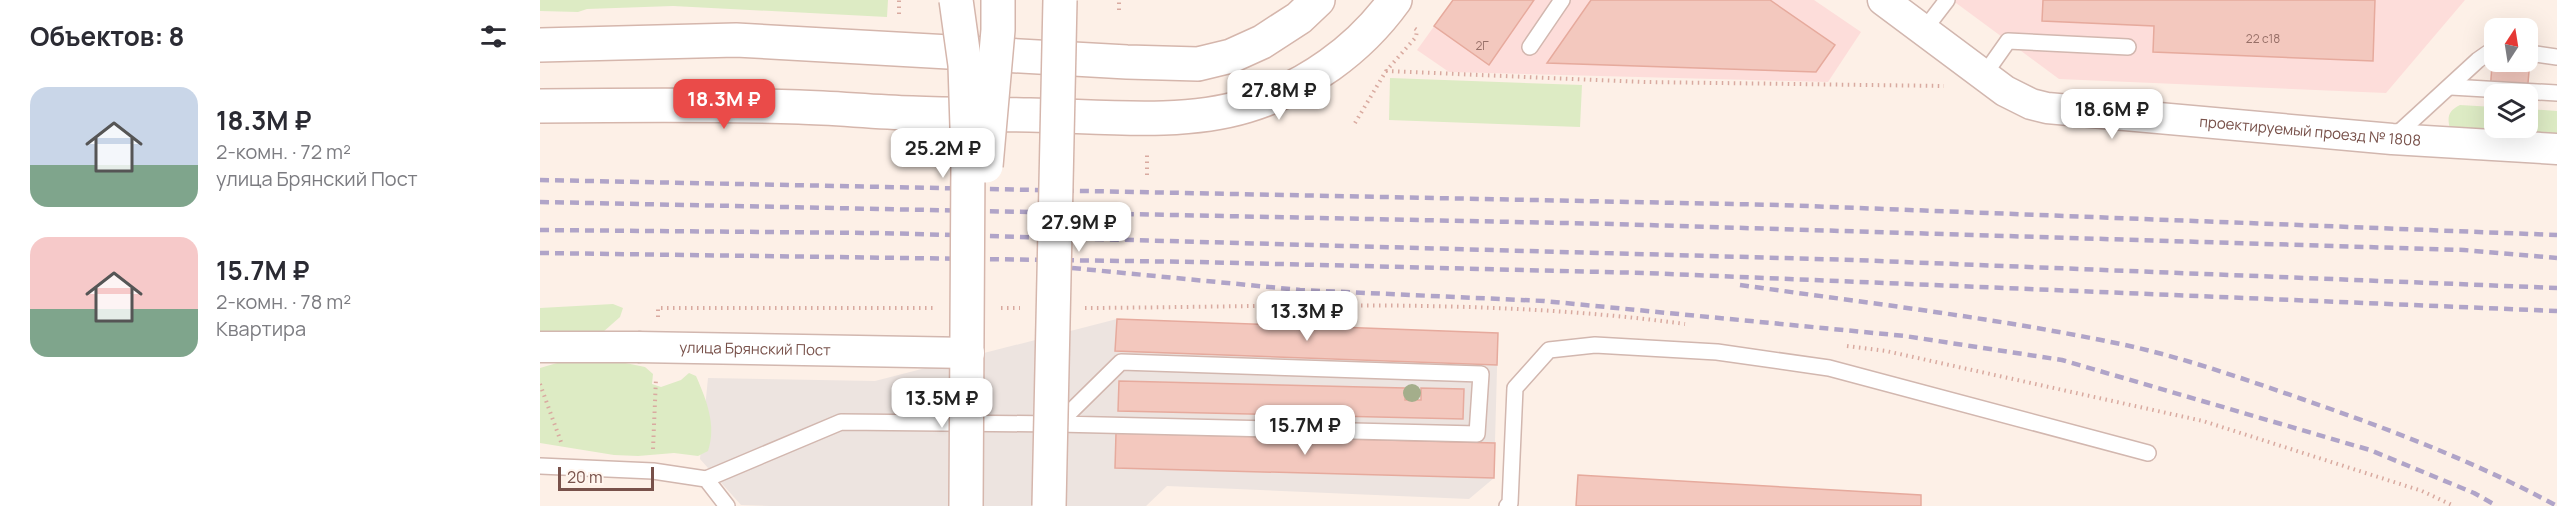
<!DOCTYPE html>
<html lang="ru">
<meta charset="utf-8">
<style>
:root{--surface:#fff;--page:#f2f2f3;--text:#2b2b33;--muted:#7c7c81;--accent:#ea4b49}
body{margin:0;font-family:Manrope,sans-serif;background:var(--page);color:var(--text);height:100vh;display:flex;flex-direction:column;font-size:22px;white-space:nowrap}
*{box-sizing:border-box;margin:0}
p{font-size:20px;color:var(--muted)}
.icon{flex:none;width:33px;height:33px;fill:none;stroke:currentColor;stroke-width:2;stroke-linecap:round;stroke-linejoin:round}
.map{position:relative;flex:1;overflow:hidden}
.details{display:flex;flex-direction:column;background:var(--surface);width:540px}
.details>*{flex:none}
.needle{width:39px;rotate:12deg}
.controls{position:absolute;left:1944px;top:18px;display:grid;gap:12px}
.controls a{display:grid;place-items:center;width:54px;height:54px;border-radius:12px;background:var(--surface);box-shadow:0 6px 24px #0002;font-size:30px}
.scale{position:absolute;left:18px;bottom:15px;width:96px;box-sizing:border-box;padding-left:6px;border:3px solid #78514a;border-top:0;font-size:16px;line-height:21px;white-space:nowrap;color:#78514a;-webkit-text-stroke:4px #fff5ee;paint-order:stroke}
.price{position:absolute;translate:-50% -51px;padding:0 14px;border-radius:12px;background:#fff;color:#222;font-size:20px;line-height:39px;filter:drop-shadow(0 2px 3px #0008)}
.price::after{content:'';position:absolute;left:50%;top:36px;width:18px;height:14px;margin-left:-9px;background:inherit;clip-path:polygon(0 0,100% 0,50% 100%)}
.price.active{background:var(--accent);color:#fff}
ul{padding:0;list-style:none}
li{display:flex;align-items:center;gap:18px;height:150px;padding:0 30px}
li span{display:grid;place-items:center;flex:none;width:168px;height:120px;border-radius:18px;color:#555}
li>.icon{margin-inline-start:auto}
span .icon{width:72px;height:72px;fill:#fffc;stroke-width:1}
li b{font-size:26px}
h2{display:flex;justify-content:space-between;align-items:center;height:72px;padding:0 30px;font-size:26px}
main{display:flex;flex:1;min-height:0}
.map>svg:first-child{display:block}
.commercial{fill:#fdddda}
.industrial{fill:#ede4e0}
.green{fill:#ddebc4}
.building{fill:#f3c8be;stroke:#e6aa9d;stroke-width:1.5}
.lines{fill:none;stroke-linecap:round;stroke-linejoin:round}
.lane-casing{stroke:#d2b7af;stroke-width:18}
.street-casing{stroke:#d2b7af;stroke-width:33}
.secondary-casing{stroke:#d5b6ac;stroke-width:36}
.path{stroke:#d9aaa0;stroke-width:4;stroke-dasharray:1.5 4.5;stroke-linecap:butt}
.lane{stroke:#fff;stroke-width:15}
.street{stroke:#fff;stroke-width:30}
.secondary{stroke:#fff;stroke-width:33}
.rail{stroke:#b0a4c8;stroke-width:4.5;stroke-dasharray:9 6;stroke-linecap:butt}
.street-bridge-casing{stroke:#d2b7af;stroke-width:33;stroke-linecap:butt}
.secondary-bridge-casing{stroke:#d5b6ac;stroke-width:36;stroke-linecap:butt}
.street-bridge{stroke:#fff;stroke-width:30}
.secondary-bridge{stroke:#fff;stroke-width:33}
.tree{fill:#a4ae8b}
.labels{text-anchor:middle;stroke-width:6;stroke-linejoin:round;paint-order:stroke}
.number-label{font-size:12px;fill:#976f67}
.street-label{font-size:15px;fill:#78514a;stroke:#fff5ee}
</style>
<main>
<section class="details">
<h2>Объектов: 8<svg class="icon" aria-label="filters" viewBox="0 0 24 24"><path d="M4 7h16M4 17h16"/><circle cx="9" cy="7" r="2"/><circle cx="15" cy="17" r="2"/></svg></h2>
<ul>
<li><span style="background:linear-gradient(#c9d6e8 65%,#7fa58c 0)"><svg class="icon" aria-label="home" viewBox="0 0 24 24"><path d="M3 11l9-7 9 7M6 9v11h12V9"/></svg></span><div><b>18.3M ₽</b><p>2-комн. · 72 m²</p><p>улица Брянский Пост</p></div></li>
<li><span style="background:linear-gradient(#f6c9c9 60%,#7fa58c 0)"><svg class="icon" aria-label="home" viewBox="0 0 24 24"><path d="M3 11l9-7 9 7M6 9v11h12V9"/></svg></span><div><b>15.7M ₽</b><p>2-комн. · 78 m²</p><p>Квартира</p></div></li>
</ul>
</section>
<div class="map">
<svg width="2017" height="506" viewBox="0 0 2017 506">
<rect width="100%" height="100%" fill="#fdf0e7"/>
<g class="commercial">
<polygon points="913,0 1274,0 1321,32 1288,82 909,72 877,50"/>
<polygon points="1412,0 1925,0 1846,93 1519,79"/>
</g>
<polygon class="industrial" points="577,319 958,333 954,478 929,499 627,486 606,506 230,506 201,505 160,459 168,378 335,381"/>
<g class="green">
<polygon points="0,0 348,0 347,17 133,6 47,9 38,12 0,11"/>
<polygon points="850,78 1042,85 1040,127 849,120"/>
<path d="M 1920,105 L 1954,107 L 1954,128 L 1988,128 L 1988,109 L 2017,111 L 2017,142 L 1910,129 C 1907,117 1908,111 1920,105 Z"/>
<polygon points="73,304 83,308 80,317 63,332 0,338 0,308"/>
<path d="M 61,358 L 105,367 L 113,374 L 112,384 L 121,387 L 141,380 L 149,373 L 156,376 C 166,399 177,425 168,451 L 158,456 L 134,453 L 98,456 L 74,455 L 0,443 L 0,368 L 17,363 Z"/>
</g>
<g class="building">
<polygon points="913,0 994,0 949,65 894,26"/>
<polygon points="1051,0 1230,0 1295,45 1276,72 1007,63"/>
<polygon points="1503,0 1835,0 1833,61 1613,52 1614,26 1502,21"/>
<polygon points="1955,24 1993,27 1987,94 1950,93 1954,36 1954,62 1988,62 1988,28 1955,28"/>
<polygon points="577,319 958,333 957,365 575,351"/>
<polygon points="579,381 865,388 865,400 881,400 881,388 924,389 923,419 578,411"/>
<polygon points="576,433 955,443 954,478 575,468"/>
<polygon points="1038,475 1381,495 1381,506 1036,506"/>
</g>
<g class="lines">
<defs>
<g id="lane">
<polyline points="1384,30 1407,0"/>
<polyline points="990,47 1022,0"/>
<polyline points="1988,53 2017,57"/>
<polyline points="1444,75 1468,41 1588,47"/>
<polyline points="1911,87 2017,93"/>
<polyline points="1854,137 1938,60 1948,53 1954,53"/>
<polyline points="0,466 113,471 166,479 187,506"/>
<polyline points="166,479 301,422 518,424 937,434 941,374 581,362 518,424"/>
<polyline points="967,506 970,503 975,388 1009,350 1055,345 1177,352 1289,368 1608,453"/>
</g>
<g id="street">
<path id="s1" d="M 1343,0 L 1465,91 L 1491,104 L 1507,108 L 1852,139 L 2017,149"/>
<polyline points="0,347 98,347"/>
</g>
<g id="secondary">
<polyline points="0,45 196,40 587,62 658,64 691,56 722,42 759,18 778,0"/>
<path d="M 0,106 C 86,105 172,104 259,107 C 296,108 334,112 372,113 C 411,115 450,114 490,115 C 558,116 640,126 706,106 C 766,88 819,50 855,0"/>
</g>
</defs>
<use href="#lane" class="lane-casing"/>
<use href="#street" class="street-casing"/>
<use href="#secondary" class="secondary-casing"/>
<g class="path">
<polyline points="579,10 579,0"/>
<polyline points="359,14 359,0"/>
<polyline points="846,71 1104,82 1404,86"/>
<polyline points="815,123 846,71 876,37 877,30 874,28"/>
<polyline points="607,175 607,151"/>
<polyline points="461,308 480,308"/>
<path d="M 545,308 C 743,307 948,297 1145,324"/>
<polyline points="118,317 118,308 396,308"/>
<polyline points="1307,346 1346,351 1663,421 1882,491 1914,506"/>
<polyline points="0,384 21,442"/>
<polyline points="113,449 116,378"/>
</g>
<use href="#lane" class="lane"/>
<use href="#street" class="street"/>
<use href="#secondary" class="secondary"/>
<g class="rail">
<polyline points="0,180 1241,205 2017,235"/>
<polyline points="0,202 1073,224 1924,250 2017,258"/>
<polyline points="0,230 338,233 1313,260 2017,288"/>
<polyline points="0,253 658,262 1105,273 2017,311"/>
<polyline points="532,268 760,290 1004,301 1365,336 1522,360 1830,450 1934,493 1957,506"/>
<path d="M 1200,285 C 1328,303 1458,318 1585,345 C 1645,358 1704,379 1762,399 C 1849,429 1936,462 2017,506"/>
</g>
<defs>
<g id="street-bridge">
<path id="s2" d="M 98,347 L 429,353"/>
</g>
<g id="secondary-bridge">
<polyline points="416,0 425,65 428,158 426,506"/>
<polyline points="446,166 458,30 458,0"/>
<polyline points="509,506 520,0"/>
</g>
</defs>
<use href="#street-bridge" class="street-bridge-casing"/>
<use href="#secondary-bridge" class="secondary-bridge-casing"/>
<use href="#street-bridge" class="street-bridge"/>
<use href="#secondary-bridge" class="secondary-bridge"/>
</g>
<circle class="tree" cx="872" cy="393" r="9"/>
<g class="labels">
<g class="number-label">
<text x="1723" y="43">22 с18</text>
<text x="942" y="50">2Г</text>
</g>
<g class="street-label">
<text dy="5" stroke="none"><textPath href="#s1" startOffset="462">проектируемый проезд № 1808</textPath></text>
<text dy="5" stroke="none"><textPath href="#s2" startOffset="117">улица Брянский Пост</textPath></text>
</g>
</g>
</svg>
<div class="controls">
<a><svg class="needle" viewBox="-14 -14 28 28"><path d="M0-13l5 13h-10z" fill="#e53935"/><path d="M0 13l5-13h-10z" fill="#7c7c81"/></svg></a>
<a><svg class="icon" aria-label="layers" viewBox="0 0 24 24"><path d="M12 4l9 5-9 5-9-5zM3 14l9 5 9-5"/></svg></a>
</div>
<div class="scale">20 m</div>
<b class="price" style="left:739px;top:121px">27.8M ₽</b>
<b class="price active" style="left:184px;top:130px">18.3M ₽</b>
<b class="price" style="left:1572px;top:140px">18.6M ₽</b>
<b class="price" style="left:403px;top:179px">25.2M ₽</b>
<b class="price" style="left:539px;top:253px">27.9M ₽</b>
<b class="price" style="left:767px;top:342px">13.3M ₽</b>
<b class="price" style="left:402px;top:429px">13.5M ₽</b>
<b class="price" style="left:765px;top:456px">15.7M ₽</b>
</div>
</main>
